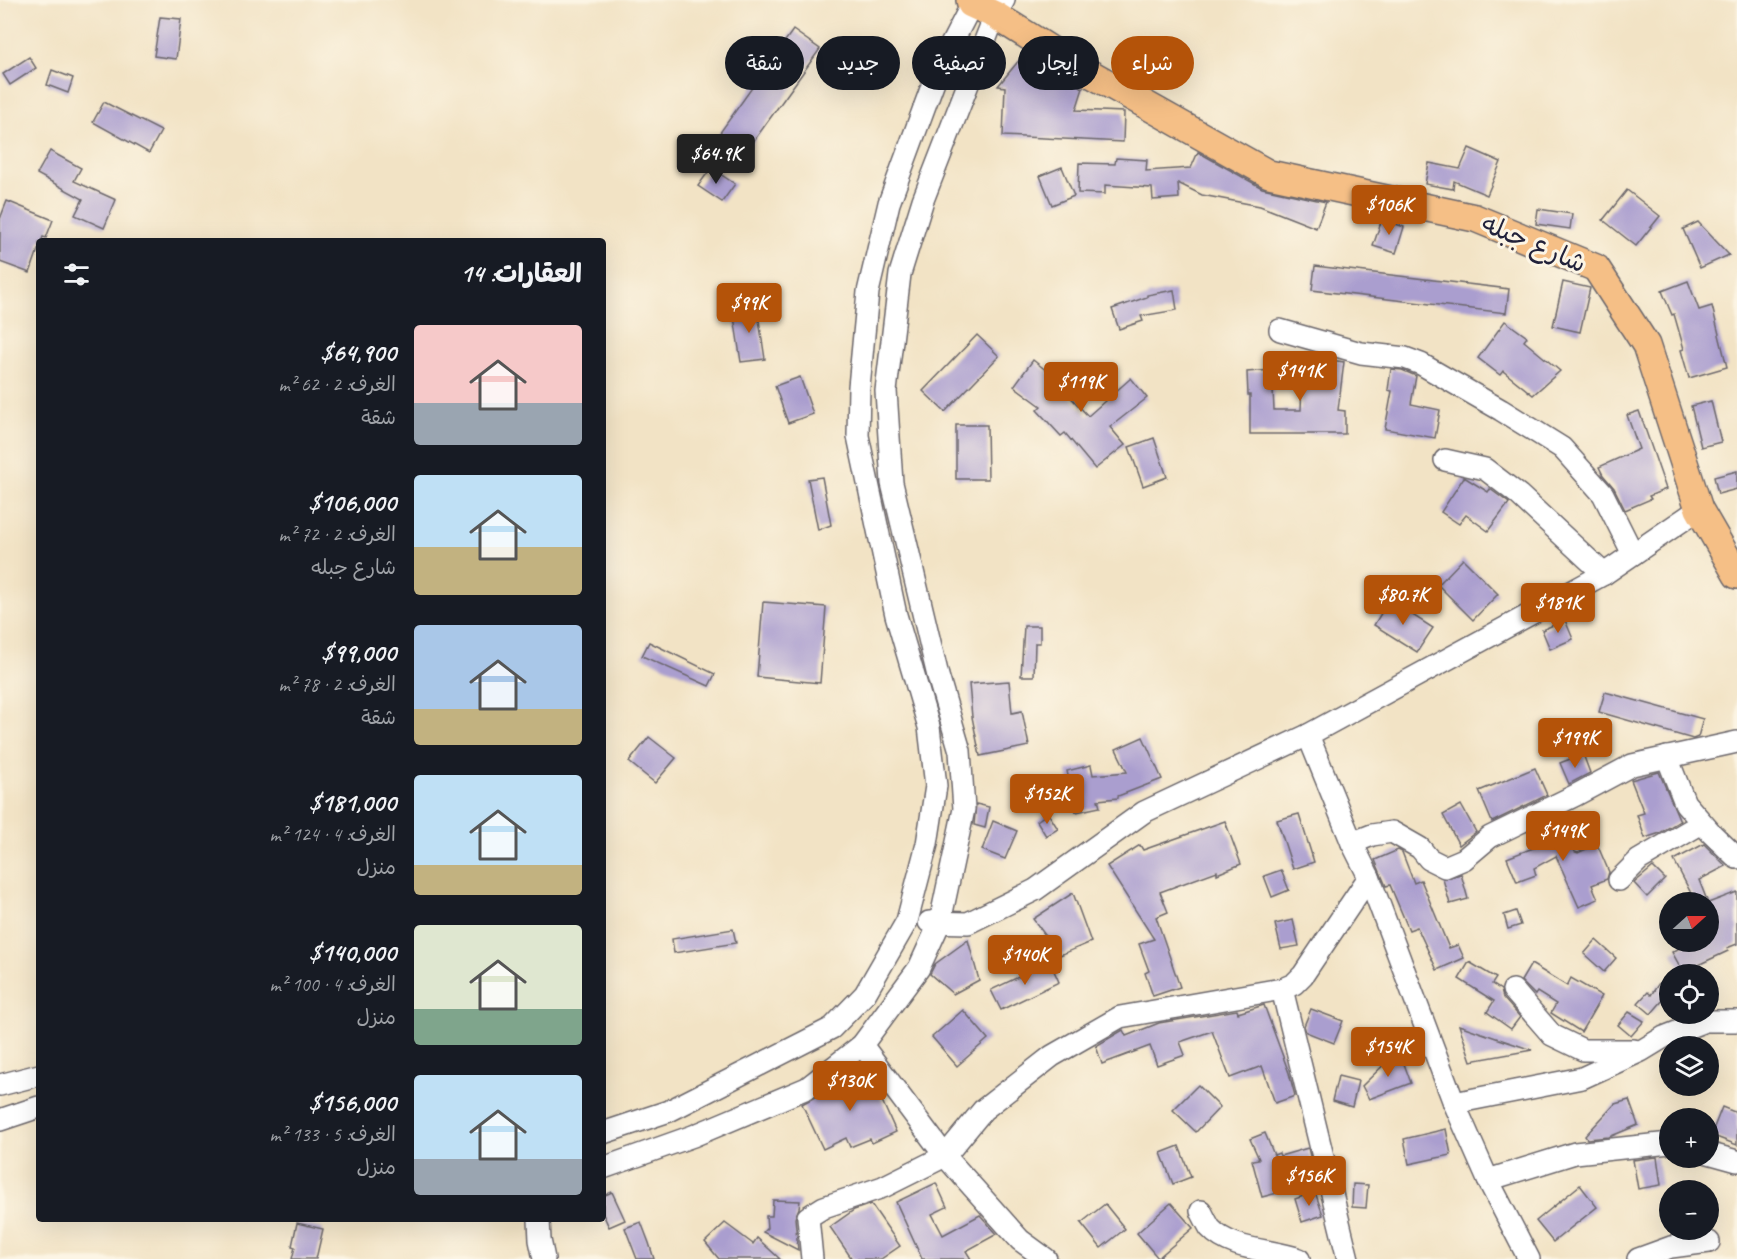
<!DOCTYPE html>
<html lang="ar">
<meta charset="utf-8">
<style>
:root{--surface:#171b24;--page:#242831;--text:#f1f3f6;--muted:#9ea1a6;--accent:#b45309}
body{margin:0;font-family:Caveat,"Playpen Sans Arabic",sans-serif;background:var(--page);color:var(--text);direction:rtl;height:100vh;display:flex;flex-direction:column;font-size:22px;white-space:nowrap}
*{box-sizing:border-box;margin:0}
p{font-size:20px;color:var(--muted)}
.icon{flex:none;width:33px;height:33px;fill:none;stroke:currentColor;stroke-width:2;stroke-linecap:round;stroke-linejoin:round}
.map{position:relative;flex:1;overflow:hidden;direction:ltr}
.drawer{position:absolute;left:36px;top:238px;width:570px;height:984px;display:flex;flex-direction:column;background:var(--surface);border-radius:6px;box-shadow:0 6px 24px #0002;direction:rtl}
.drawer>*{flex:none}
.guide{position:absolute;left:624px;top:36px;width:570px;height:54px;direction:rtl;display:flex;gap:12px}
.needle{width:39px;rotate:69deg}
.tools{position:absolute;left:1659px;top:892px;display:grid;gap:12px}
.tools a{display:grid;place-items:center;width:60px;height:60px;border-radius:50%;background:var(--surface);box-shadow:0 6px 24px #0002;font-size:30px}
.price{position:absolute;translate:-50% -51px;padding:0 14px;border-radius:6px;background:var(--accent);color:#fff;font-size:20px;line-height:39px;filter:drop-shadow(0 2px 3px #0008)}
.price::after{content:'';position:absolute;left:50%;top:36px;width:18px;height:14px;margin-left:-9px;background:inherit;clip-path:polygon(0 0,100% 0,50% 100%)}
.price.current{background:#222;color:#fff}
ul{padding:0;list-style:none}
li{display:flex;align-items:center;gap:18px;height:150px;padding:0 24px}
li span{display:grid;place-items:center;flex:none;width:168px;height:120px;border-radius:6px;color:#555}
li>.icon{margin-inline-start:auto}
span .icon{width:72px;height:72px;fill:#fffc;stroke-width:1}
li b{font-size:26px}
h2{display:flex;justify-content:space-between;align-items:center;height:72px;padding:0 24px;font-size:26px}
.pill{padding:0 21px;border-radius:27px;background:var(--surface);box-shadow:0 6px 24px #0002;font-size:21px;line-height:54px}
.pill.current{background:var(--accent);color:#fff}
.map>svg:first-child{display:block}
.building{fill:#aa9ecf}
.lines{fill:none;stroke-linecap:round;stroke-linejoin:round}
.minor-casing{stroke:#6b666b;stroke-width:24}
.major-casing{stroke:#6b666b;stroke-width:30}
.minor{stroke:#fff;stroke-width:21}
.major{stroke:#f5bf86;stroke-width:27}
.labels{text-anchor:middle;stroke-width:6;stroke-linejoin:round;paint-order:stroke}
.street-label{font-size:26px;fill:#22223b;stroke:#fcf5e5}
</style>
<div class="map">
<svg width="1737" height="1259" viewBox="0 0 1737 1259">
<rect width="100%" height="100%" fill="#fcf5e5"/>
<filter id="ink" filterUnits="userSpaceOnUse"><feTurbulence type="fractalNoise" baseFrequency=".0167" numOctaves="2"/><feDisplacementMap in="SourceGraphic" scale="12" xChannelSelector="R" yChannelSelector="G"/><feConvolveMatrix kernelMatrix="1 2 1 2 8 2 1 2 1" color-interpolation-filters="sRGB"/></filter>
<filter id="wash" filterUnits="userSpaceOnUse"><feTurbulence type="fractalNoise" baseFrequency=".008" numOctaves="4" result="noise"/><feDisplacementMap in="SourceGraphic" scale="24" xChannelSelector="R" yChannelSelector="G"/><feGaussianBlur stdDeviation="1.35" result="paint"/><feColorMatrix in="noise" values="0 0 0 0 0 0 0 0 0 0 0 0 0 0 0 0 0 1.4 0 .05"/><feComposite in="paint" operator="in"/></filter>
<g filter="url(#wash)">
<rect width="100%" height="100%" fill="#f2e3c5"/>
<g id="blocks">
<g class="building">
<polygon points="160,17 181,19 176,59 154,56"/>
<polygon points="793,30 820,49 745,153 719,134"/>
<polygon points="1025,53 1083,88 1076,110 1124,112 1123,142 1003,136 1005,87 998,86"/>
<polygon points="29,57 36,68 10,85 3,74"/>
<polygon points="52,70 73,78 68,93 47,85"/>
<polygon points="104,102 161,131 149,153 93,122"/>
<polygon points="1469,148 1501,162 1487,195 1454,181 1453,189 1425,184 1429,163 1460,169"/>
<polygon points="50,151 81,168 74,181 116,200 104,228 75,215 83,199 37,174"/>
<polygon points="1198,152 1262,188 1326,202 1316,228 1260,206 1202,195 1178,183 1179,198 1153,200 1152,188 1105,185 1105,194 1078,193 1079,163 1115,164 1116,158 1147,160 1146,171 1191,168"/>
<polygon points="1062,167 1074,196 1052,205 1040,176"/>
<polygon points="711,168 735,184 722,202 698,186"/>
<polygon points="1627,190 1660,216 1636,246 1603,220"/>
<polygon points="7,201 53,220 46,238 43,237 41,242 39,242 39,247 30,273 0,262 0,219"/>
<polygon points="1538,209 1572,214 1570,229 1536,224"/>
<polygon points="1382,219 1404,227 1396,253 1373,246"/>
<polygon points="1698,222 1729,255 1700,268 1683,229"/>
<polygon points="1315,266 1509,289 1506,313 1312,290"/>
<polygon points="1688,281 1699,310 1712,306 1727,367 1689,378 1681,350 1684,349 1674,314 1672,315 1662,291"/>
<polygon points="1563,282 1590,288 1580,332 1553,326"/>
<polygon points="1174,290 1177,310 1141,316 1143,321 1119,329 1112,309 1147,297 1147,295"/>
<polygon points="757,307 765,359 741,362 733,310"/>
<polygon points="1505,321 1527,337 1524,341 1560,371 1533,395 1503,371 1500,375 1478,358"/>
<polygon points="977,335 999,356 945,412 923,391"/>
<polygon points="1303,356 1344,362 1338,410 1345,411 1345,434 1250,434 1250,395 1248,395 1247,372 1272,370 1274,410 1301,410"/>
<polygon points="1033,360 1052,375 1051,376 1088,416 1131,378 1147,398 1110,427 1125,445 1095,469 1065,433 1061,436 1037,410 1041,406 1014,386"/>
<polygon points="1391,369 1402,370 1416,376 1411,404 1440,410 1435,438 1385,429 1392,391 1388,390"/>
<polygon points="800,377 813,414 788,423 775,386"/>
<polygon points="1711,401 1721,442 1701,447 1691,406"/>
<polygon points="1639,411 1666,489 1649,496 1651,499 1625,510 1614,488 1603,475 1599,467 1639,449 1627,415"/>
<polygon points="956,425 987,425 988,479 956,479"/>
<polygon points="1154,438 1167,477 1143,486 1129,447"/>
<polygon points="1737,471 1737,489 1718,494 1714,477"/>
<polygon points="822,477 831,525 818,530 808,479"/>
<polygon points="1464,477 1488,492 1490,489 1509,503 1488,531 1466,515 1459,524 1441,512"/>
<polygon points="1463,559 1498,594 1473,620 1438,585"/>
<polygon points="1389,600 1433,628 1417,652 1374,625"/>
<polygon points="763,602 826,607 820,683 757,677"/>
<polygon points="1565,620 1573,639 1550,649 1542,630"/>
<polygon points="1024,626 1040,626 1040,643 1035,643 1034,676 1021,676"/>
<polygon points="649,642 715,674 709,686 642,656"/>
<polygon points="1009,681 1012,713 1022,711 1029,746 980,756 972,717 969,684"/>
<polygon points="1605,692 1703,719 1698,737 1693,739 1599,712"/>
<polygon points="649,737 676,758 655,783 629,762"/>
<polygon points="1143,737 1162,779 1118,796 1118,798 1098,800 1100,807 1076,812 1067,771 1091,765 1093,775 1127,772 1116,749"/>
<polygon points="1583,754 1590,773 1569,784 1560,763"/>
<polygon points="1535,768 1547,795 1492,822 1479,791"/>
<polygon points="1659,772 1680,821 1660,833 1645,838 1637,815 1644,813 1631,780"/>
<polygon points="976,804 989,807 985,828 974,825"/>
<polygon points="1461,805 1476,832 1459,845 1443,815"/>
<polygon points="1048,813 1058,829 1046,836 1037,821"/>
<polygon points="1299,814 1314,862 1293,869 1277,820"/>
<polygon points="1557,818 1575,852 1578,853 1597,844 1609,872 1607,879 1592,885 1598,899 1579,907 1556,856 1534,868 1536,875 1517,882 1507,858 1541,845 1533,830"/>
<polygon points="993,821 1017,831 1005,859 982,850"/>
<polygon points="1225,821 1241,864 1217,874 1217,871 1160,892 1168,912 1156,917 1180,987 1153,996 1145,973 1149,971 1139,944 1154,939 1107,866 1140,845 1143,850"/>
<polygon points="1704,844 1726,866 1699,880 1708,903 1696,903 1674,860"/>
<polygon points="1398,850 1402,852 1414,883 1421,880 1449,948 1458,945 1464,958 1437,970 1417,927 1409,930 1390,885 1386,886 1375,860"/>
<polygon points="1653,867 1665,879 1647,897 1634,883"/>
<polygon points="1281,870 1289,890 1272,897 1264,876"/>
<polygon points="1461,874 1468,899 1450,904 1443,879"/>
<polygon points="1737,892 1737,944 1727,948 1728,951 1683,972 1672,952 1691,942 1708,942 1708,903"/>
<polygon points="1073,893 1091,942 1060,955 1033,919"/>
<polygon points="1516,911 1521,925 1508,929 1504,915"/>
<polygon points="1293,920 1299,946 1281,949 1275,924"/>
<polygon points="733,929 736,943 674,953 672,939"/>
<polygon points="968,940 979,980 953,994 930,974 935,964"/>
<polygon points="1596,940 1616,958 1604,972 1584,954"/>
<polygon points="1050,962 1059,982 1001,1010 991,990"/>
<polygon points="1469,962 1496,978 1492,984 1501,990 1503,998 1520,1017 1511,1029 1487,1012 1494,1001 1459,979"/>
<polygon points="1531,964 1567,986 1571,978 1602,996 1581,1032 1551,1013 1556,1004 1537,992 1535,995 1521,981"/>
<polygon points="1659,983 1670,992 1651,1014 1638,1003 1648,992 1651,995"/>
<polygon points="1264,1005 1289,1073 1295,1096 1275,1103 1262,1066 1230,1078 1212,1031 1180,1042 1185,1055 1157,1065 1150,1046 1102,1064 1096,1046 1123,1030 1126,1036 1159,1023 1237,1010 1238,1013"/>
<polygon points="1311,1009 1343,1021 1334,1043 1306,1032 1304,1026"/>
<polygon points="963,1010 988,1039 957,1066 932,1037"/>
<polygon points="1629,1012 1644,1021 1631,1036 1618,1025"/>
<polygon points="1459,1025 1496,1038 1532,1050 1471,1061"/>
<polygon points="1399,1050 1411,1083 1369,1099 1362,1086"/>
<polygon points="860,1063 882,1093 879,1094 896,1132 872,1143 870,1139 850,1147 846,1138 823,1149 802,1104 854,1076 851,1070"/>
<polygon points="1338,1076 1358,1081 1352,1107 1332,1101"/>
<polygon points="1198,1085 1220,1107 1196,1132 1173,1110"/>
<polygon points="1629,1100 1638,1125 1609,1137 1587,1139 1585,1136 1615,1104"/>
<polygon points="1722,1107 1737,1113 1737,1145 1711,1135"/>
<polygon points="1446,1129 1451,1155 1409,1164 1404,1139"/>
<polygon points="1265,1133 1274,1155 1279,1153 1280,1156 1308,1148 1313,1168 1286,1177 1289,1190 1262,1197 1252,1160 1259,1159 1250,1139"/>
<polygon points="1179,1146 1191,1177 1173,1184 1161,1153"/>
<polygon points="1657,1157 1661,1185 1638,1189 1633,1160"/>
<polygon points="936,1183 947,1207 932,1214 943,1235 980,1215 997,1234 966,1251 971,1259 922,1259 896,1202"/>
<polygon points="1353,1184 1368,1185 1366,1208 1352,1207"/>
<polygon points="1580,1185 1597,1207 1553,1242 1536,1221"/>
<polygon points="612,1192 625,1220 609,1227 603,1214 603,1196"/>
<polygon points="1315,1192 1323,1215 1302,1222 1295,1199"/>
<polygon points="773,1200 800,1201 799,1208 795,1218 798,1250 763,1232 767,1228 766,1216 772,1216"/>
<polygon points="1171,1203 1193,1228 1158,1258 1137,1233"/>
<polygon points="871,1204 900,1246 881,1259 852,1259 830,1227 854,1210"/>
<polygon points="1105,1204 1125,1229 1101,1248 1081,1223"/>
<polygon points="641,1222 649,1243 654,1259 637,1259 625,1228"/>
<polygon points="297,1223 323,1229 316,1259 292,1259 295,1247 292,1246"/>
<polygon points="725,1223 753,1244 757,1238 780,1259 719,1259 705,1242"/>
</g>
</g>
</g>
<g filter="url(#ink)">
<use href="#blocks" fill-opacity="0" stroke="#6b666b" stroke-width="1.5"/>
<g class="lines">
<defs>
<g id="minor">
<polyline points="1280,330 1361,353 1405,358 1421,364 1501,410 1562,448 1603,494 1633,554"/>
<polyline points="1445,460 1485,469 1519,495 1604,574"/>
<polyline points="1308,735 1352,843 1369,877 1454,1103 1488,1180 1529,1259"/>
<polyline points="1667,757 1685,803 1712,834 1737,858"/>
<polyline points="1352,843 1372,835 1392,832 1420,848 1429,859 1445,867 1464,859 1490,837 1576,795 1632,765 1737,742"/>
<polyline points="1619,880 1639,860 1702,823"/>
<polyline points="929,922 968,923 1035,890 1144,812 1308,735 1604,574 1699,509"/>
<polyline points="1282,989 1348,1259"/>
<polyline points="1513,990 1552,1035 1583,1050 1634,1050"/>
<polyline points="862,1045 945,1156 1020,1240 1046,1259"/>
<polyline points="0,1085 39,1075"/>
<polyline points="1454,1103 1582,1078 1641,1051 1664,1037 1705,1021 1737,1021"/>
<polyline points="0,1120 39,1107"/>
<polyline points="603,1133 669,1111 832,1028 865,994 907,921 927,844 936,786 929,727 896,615 858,436 859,387 868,292 889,203 938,70 974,0"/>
<polyline points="1708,1153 1737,1161"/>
<polyline points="603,1168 693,1136 807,1088 862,1045 919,968 940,922 964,809 960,751 938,676 892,483 886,391 900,274 923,200 995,15 1004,0"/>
<polyline points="1488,1180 1575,1153 1670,1143"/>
<path d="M 1201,1211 C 1204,1217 1207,1223 1210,1228 C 1231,1251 1272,1249 1299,1259"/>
<polyline points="539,1220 540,1240 544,1259"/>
<polyline points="812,1259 808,1217 824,1207 883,1187 945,1156 983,1110 1052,1056 1120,1017 1282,989 1294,984 1303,975 1369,877"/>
<polyline points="1638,1259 1671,1247 1709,1242"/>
</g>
<polyline id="major" points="970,0 971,4 995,15 1068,61 1269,174 1475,218 1596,268 1646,345 1699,509 1737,575"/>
</defs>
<use href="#minor" class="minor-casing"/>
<use href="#major" class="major-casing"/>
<use href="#minor" class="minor"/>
<use href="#major" class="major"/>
</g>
</g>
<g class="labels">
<g class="street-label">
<text transform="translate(1534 243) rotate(23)" y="9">شارع جبله</text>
</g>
</g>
</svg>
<div class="tools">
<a><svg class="needle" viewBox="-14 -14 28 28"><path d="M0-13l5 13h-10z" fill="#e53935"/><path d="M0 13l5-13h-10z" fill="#9ea1a6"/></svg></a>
<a><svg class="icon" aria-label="locate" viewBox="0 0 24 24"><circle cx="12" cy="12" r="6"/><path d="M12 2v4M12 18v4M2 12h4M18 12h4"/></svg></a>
<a><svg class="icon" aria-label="layers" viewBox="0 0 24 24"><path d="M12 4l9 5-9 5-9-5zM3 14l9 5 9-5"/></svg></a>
<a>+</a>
<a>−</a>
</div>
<b class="price current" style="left:716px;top:185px">$64.9K</b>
<b class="price" style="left:1389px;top:236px">$106K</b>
<b class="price" style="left:749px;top:334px">$99K</b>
<b class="price" style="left:1300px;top:402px">$141K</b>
<b class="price" style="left:1081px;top:413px">$119K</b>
<b class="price" style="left:1403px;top:626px">$80.7K</b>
<b class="price" style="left:1558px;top:634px">$181K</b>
<b class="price" style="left:1575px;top:769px">$199K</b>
<b class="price" style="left:1047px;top:825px">$152K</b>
<b class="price" style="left:1563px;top:862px">$149K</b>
<b class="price" style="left:1025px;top:986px">$140K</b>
<b class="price" style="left:1388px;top:1078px">$154K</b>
<b class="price" style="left:850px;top:1112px">$130K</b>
<b class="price" style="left:1309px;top:1207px">$156K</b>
<div class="guide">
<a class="pill current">شراء</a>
<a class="pill">إيجار</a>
<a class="pill">تصفية</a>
<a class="pill">جديد</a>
<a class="pill">شقة</a>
</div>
<section class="drawer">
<h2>العقارات: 14<svg class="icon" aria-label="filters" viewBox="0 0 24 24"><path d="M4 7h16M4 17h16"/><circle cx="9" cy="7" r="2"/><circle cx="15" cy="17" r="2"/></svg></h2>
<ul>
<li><span style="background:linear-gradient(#f6c9c9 65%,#9aa5b1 0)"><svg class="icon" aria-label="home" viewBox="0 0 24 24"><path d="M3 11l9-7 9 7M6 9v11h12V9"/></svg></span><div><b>$64,900</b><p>الغرف: 2 · 62 m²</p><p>شقة</p></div></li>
<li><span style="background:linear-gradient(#bfe0f5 60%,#c2b280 0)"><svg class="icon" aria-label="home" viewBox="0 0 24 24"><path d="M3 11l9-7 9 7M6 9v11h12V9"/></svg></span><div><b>$106,000</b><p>الغرف: 2 · 72 m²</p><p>شارع جبله</p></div></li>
<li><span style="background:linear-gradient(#a9c7e8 70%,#c2b280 0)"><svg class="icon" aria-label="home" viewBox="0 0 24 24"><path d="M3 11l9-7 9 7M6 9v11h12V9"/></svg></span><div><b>$99,000</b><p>الغرف: 2 · 78 m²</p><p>شقة</p></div></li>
<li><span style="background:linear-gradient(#bfe0f5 75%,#c2b280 0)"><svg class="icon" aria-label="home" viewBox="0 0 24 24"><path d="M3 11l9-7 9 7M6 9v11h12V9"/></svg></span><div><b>$181,000</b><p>الغرف: 4 · 124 m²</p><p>منزل</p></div></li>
<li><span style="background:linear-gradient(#dfe7d0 70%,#7fa58c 0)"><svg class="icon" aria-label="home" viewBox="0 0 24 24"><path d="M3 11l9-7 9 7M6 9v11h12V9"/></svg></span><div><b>$140,000</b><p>الغرف: 4 · 100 m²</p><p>منزل</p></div></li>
<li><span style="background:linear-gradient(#bfe0f5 70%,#9aa5b1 0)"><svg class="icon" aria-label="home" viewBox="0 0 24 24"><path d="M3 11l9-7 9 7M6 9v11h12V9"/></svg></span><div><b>$156,000</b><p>الغرف: 5 · 133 m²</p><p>منزل</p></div></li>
</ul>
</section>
</div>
